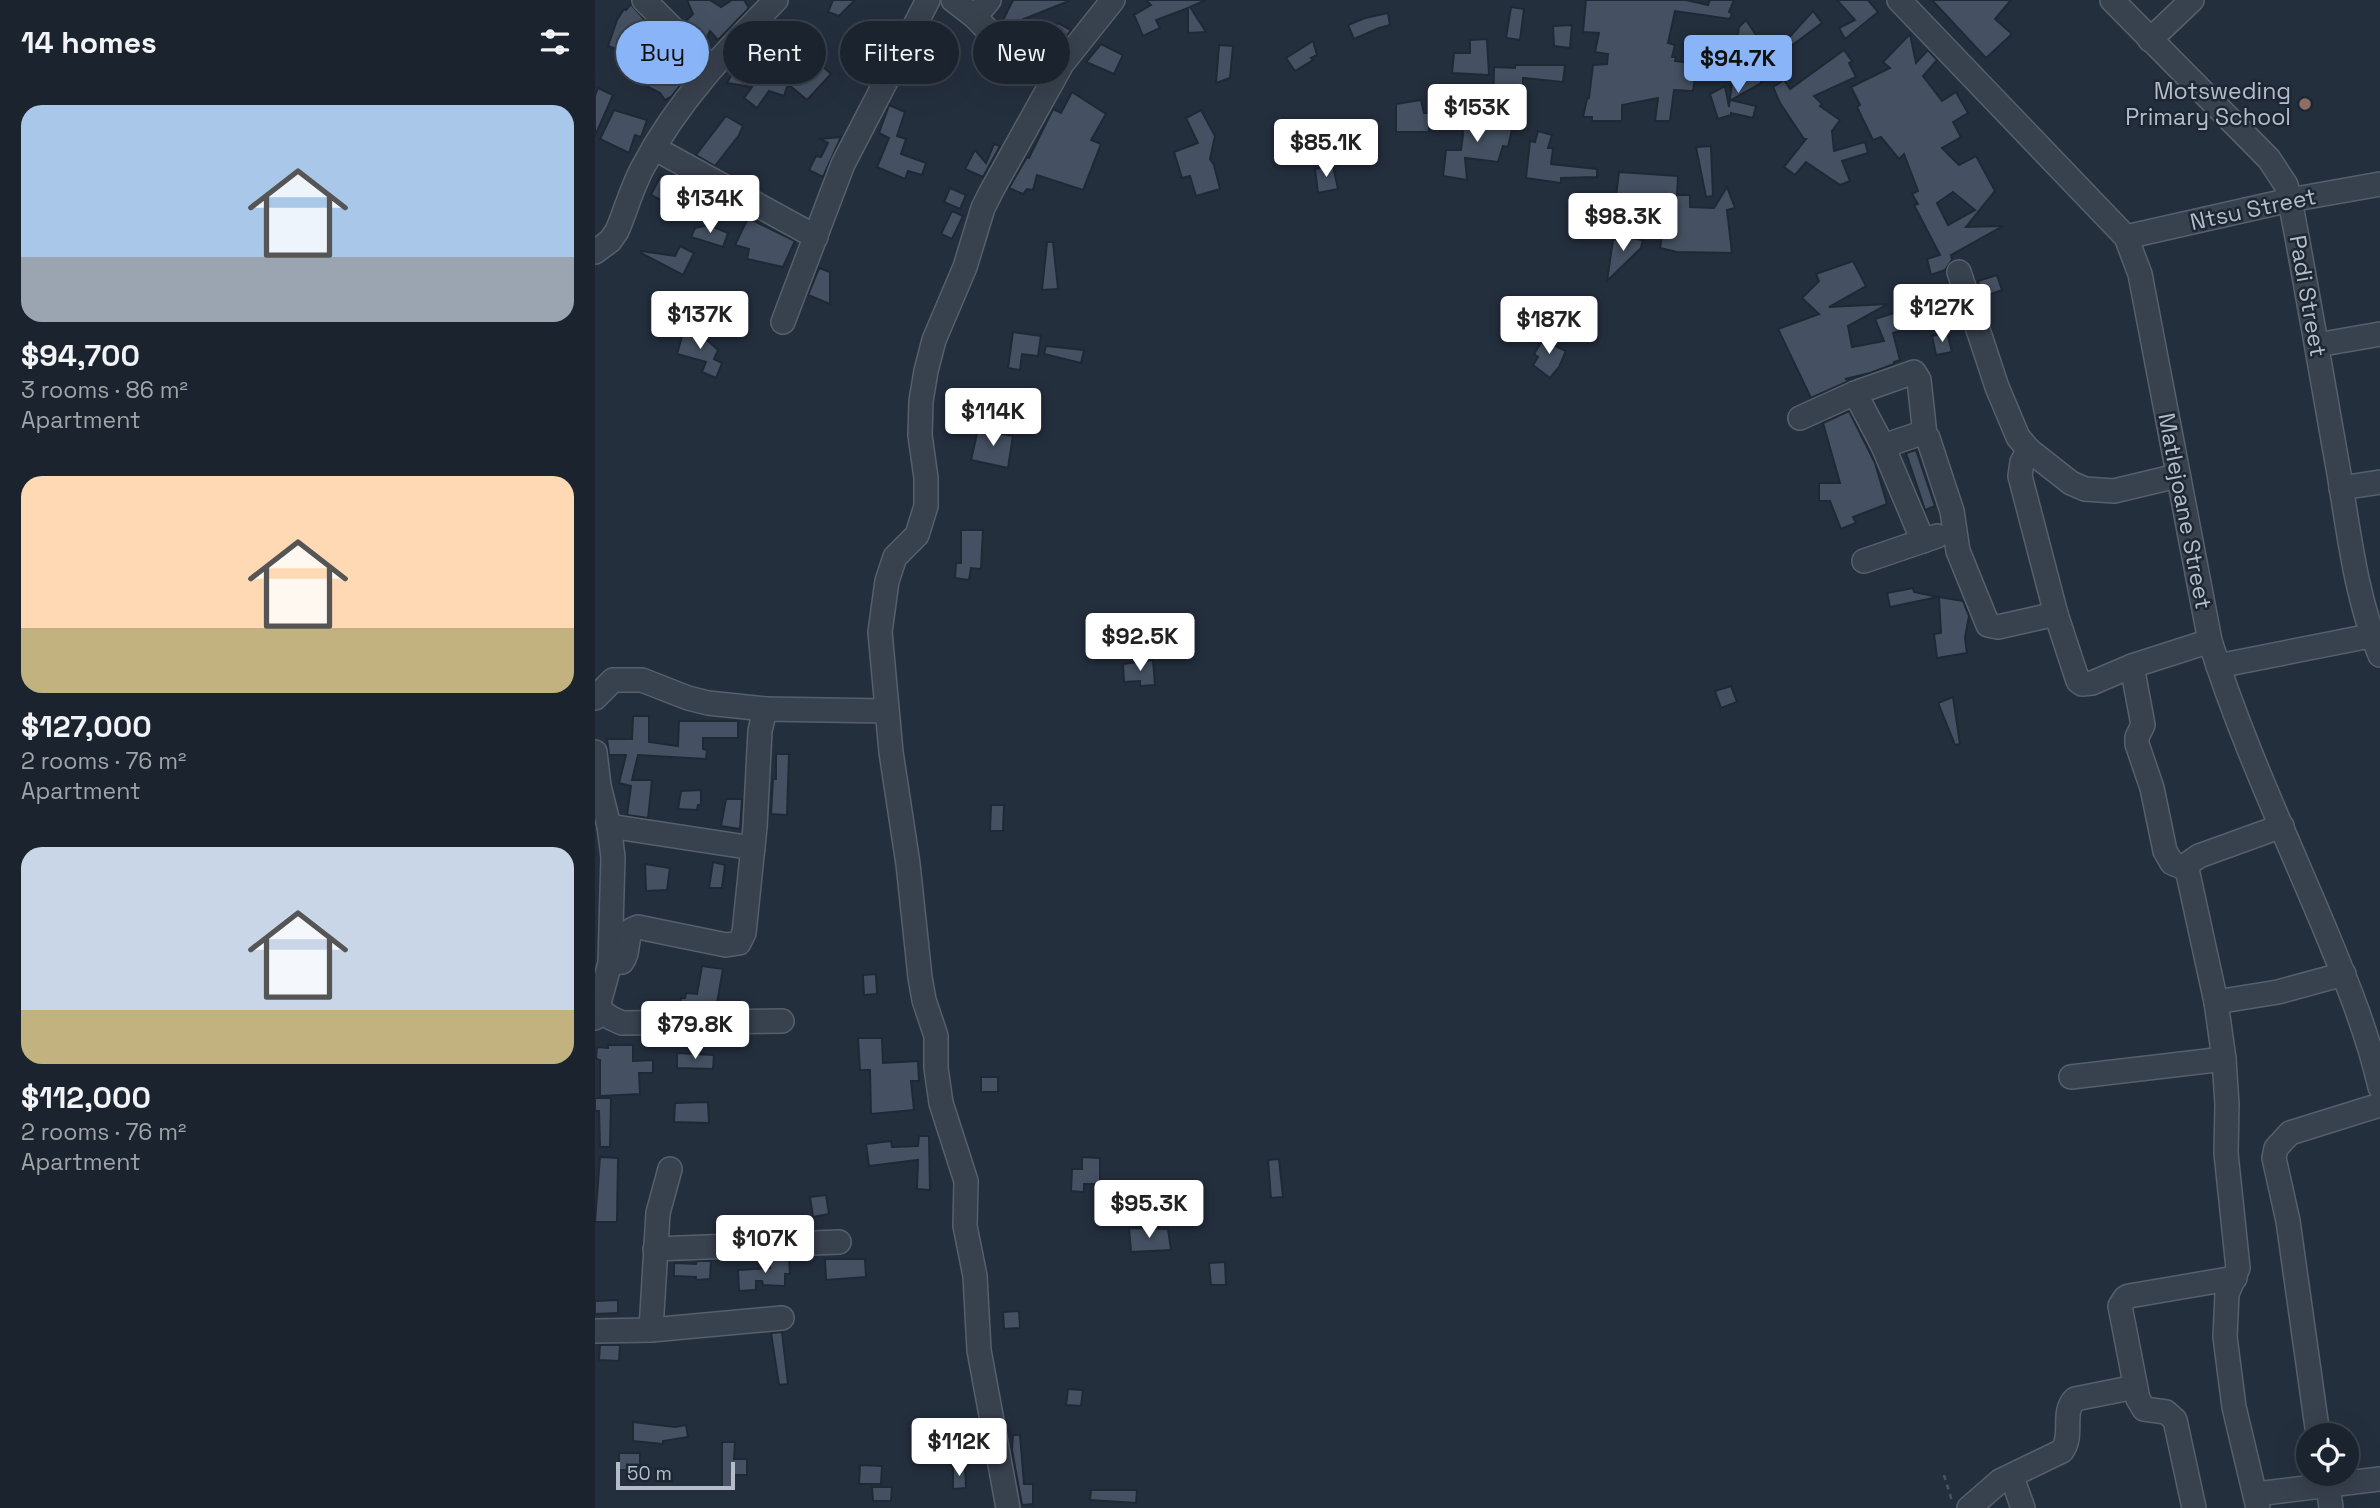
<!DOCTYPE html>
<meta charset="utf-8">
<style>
:root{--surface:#1b232e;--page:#242b36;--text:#f1f3f6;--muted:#a0a4aa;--line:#39404a;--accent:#8ab4f8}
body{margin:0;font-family:"Space Grotesk",sans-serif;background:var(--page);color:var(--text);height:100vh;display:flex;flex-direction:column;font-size:26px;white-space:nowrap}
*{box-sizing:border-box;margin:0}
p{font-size:23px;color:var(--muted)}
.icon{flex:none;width:38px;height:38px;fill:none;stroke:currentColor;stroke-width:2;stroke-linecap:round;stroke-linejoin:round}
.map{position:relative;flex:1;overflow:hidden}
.panel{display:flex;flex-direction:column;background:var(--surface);width:595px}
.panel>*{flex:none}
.banner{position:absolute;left:21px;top:21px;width:665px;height:63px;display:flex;gap:14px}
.buttons{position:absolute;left:1701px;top:1423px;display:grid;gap:14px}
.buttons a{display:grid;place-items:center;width:63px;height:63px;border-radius:50%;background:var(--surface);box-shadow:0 7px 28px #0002,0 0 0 2px var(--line);font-size:35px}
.scale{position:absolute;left:21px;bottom:18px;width:119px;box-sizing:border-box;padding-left:7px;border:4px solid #b4bcc9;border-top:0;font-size:19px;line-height:24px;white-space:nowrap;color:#b4bcc9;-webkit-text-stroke:5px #1d2633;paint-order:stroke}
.price{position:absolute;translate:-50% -60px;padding:0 16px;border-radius:7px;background:#fff;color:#222;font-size:23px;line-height:46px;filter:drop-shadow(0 2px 4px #0008)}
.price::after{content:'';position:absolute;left:50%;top:42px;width:21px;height:16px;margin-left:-10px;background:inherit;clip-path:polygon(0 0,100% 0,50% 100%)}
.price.on{background:var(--accent);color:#111}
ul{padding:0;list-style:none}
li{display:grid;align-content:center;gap:14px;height:371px;padding:0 21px}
li span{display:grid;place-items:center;height:217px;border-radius:21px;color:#555}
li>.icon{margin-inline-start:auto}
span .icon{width:126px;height:126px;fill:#fffc;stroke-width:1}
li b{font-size:30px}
h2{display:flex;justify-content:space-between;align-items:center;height:84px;padding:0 21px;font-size:30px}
.tag{padding:0 24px;border-radius:32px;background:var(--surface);box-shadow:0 7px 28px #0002,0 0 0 2px var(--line);font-size:24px;line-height:63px}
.tag.on{background:var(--accent);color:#111}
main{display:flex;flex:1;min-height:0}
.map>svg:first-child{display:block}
.building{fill:#455162;stroke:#1f2835;stroke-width:2;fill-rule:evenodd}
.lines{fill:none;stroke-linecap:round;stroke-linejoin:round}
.minor-casing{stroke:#565f6c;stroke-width:26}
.path{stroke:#44595c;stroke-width:2.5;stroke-dasharray:5 5;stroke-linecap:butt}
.minor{stroke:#38414e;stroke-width:23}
.education-dot{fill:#8d6e63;stroke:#1d2633;stroke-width:2.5}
.labels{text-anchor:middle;stroke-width:5;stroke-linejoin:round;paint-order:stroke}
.poi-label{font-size:23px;fill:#b4bcc9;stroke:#1d2633;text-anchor:end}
.street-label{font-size:23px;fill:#b4bcc9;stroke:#1d2633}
</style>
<main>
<section class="panel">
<h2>14 homes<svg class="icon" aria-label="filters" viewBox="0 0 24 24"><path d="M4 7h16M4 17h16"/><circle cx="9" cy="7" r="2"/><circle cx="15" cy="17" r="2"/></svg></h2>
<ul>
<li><span style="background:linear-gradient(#a9c7e8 70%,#9aa5b1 0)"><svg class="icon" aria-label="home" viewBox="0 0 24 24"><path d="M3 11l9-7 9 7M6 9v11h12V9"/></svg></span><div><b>$94,700</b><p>3 rooms · 86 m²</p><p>Apartment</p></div></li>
<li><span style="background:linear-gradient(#ffd9b3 70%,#c2b280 0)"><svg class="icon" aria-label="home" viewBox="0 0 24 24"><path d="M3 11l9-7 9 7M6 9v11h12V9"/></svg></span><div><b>$127,000</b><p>2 rooms · 76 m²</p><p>Apartment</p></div></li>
<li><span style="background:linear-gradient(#c9d6e8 75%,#c2b280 0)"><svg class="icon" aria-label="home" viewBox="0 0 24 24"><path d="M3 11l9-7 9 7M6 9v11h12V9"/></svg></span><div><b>$112,000</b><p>2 rooms · 76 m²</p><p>Apartment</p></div></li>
</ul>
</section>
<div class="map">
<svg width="1785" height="1508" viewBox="0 0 1785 1508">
<rect width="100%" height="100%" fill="#242f3e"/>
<g class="building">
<polygon points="92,0 115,0 126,7 137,0 149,0 154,8 123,40 115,31 110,41 90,22 98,14"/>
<polygon points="238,0 260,0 244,16 233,12"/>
<polygon points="418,0 474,0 474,1 409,27 406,24"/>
<polygon points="551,0 611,0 595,7 611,32 593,33 593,8 561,20 565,28 548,36 539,15 556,5"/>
<polygon points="991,0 1091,0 1113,5 1115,0 1139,0 1134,12 1137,13 1135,19 1080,11 1073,43 1080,45 1077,57 1081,57 1080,61 1102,64 1098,91 1079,90 1075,121 1060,121 1063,98 1027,105 1027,121 997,121 997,117 988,117 992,99 994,98 998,65 1012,64 1013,54 1000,52 1004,33 988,32"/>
<polygon points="1242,0 1273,0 1283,12 1250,39 1244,28 1260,20"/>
<polygon points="1337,0 1416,0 1400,19 1417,34 1391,58"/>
<polygon points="36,4 54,25 33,53 13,46 22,20 29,9 31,10"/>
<polygon points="916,7 929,9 925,40 911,38"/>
<polygon points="1218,11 1227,23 1192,49 1188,44"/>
<polygon points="793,13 795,25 784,28 759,39 753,25 770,18"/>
<polygon points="1151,20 1163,38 1140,58 1144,27"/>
<polygon points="463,23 476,30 453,61 443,54"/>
<polygon points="977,25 975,48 959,46 958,26"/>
<polygon points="190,34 199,38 229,62 226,65 236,74 212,100 193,84 189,96 174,91 162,108 149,98 157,87 132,83 139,71 160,75 155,71 165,59 157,52 166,42 177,52 181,45 184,46"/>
<path d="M 1315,34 L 1321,63 L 1333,50 L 1342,60 L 1328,76 L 1347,101 L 1361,92 L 1373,113 L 1358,122 L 1366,137 L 1347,148 L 1364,165 L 1381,156 L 1400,191 L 1371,227 L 1408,226 L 1356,255 L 1357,260 L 1350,270 L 1336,275 L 1332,259 L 1345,255 L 1319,205 L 1323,204 L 1317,194 L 1323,191 L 1309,154 L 1304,159 L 1286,137 L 1278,140 L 1262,107 L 1265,105 L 1256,87 L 1295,68 L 1288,62 ZM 1358,192 L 1380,210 L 1353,225 L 1342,203 Z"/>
<polygon points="65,36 97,70 76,97 70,100 65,93 42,81"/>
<polygon points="892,39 894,75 857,73 859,53 875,53 875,40"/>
<polygon points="718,41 722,55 716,58 718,60 700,71 691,58"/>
<polygon points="506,44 528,55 519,74 491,62"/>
<polygon points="624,45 638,46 635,78 621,83"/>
<polygon points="1249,50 1257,61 1254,63 1261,77 1219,96 1227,104 1225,106 1245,120 1237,131 1239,151 1270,142 1273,153 1247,161 1255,181 1245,185 1211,162 1200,175 1189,167 1211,139 1209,139 1185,103 1178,87 1189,80 1195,89"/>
<polygon points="1170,60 1166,83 1136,100 1161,106 1158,118 1136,113 1136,115 1123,119 1115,94 1130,86 1134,107 1137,82"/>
<polygon points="920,65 970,65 968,82 928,78 928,87 926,87 921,110 898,109 899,67 920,68"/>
<polygon points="3,88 18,95 0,136 0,96"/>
<polygon points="477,92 511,114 496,140 506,144 488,190 442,175 438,190 432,189 428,194 414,188 432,157 434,158 458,109 466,113"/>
<polygon points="826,100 829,113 834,113 834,132 801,132 801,104"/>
<polygon points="294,105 310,112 302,136 311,139 306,154 331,163 327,175 313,171 310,179 282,167 294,138 284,133"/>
<polygon points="19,110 52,120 46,137 40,135 34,153 5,139"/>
<polygon points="606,110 620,136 615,159 619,165 625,189 601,196 595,176 587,178 579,152 603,143 591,118"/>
<polygon points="866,111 918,125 913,147 908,146 903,162 870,158 872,180 848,176 851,150 866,150 868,135"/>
<polygon points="131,116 148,126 144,135 120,166 101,155"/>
<polygon points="943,131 957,135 953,148 958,148 956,164 1002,169 1002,177 966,178 966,183 931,178 935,141 940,142"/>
<polygon points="246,137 228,177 214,170 221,156 226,157 233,143 225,139"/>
<polygon points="399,144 405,146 388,177 370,169 380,150 391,163"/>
<polygon points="1116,146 1118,196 1111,197 1101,147"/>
<polygon points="738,166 743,189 723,193 720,169"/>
<polygon points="1024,172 1083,176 1082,195 1095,195 1095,207 1119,208 1132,187 1140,208 1132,210 1137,253 1082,252 1065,248 1070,213 1022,208 1023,204 1020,204"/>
<polygon points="66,175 78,181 68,201 56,195"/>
<polygon points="355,188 371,195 365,209 349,202"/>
<polygon points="357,211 368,216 357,239 346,234"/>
<polygon points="153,218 200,241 188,267 152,259 154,249 140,245"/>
<polygon points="114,225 133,233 128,247 96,237 100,228"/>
<polygon points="1029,237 1048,240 1046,248 1012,281 1018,240"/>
<polygon points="452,242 458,242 463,289 447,290"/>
<polygon points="85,246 99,253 88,275 46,253 46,251 80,256"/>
<polygon points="1258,261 1271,286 1234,307 1293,304 1253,326 1257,347 1289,341 1280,319 1299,313 1305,331 1298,333 1305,360 1299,362 1299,364 1275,373 1250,379 1256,380 1216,398 1183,329 1224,314 1207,298 1224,281 1221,274"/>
<polygon points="224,268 235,272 235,304 213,295"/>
<polygon points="1402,275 1407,290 1388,297 1383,281"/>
<polygon points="95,325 123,350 119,359 127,363 121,378 107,372 111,362 82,354 88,333"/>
<polygon points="418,332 446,336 443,356 427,354 425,370 413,368"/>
<polygon points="953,332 964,339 960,346 971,351 964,367 955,378 938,365 943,357 939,354"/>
<polygon points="1352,332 1357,352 1341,355 1337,336"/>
<polygon points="451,346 489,350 486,363 449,354"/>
<polygon points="1254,411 1280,463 1292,504 1258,517 1261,523 1246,529 1235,501 1224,501 1224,483 1245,483 1228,423"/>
<polygon points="383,429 418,436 413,468 376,460"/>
<polygon points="1321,450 1340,506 1330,510 1311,453"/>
<polygon points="366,530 388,530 386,569 376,568 374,580 360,578 361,563 366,563"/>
<polygon points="1318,588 1319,592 1343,597 1295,607 1292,593"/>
<polygon points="1344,597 1368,601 1374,616 1370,638 1372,653 1342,658 1339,634 1346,633"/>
<polygon points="558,660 560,685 545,686 545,681 529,682 528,664"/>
<polygon points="1136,686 1142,702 1126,708 1120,691"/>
<polygon points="1358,697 1365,744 1360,745 1343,703"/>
<polygon points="38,716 54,716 54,742 83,746 84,721 143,721 143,738 108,738 108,749 112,750 111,759 43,755 37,780 57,780 53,818 32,815 36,786 24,783 31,755 14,755 12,739 37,739"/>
<polygon points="181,754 194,754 192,815 176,814 178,779 181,779"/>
<polygon points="106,790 106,805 103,805 102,810 83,809 86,791"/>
<polygon points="131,799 147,799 145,829 126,826"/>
<polygon points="396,805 409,805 408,831 395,831"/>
<polygon points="118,862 130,865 127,888 114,888"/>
<polygon points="50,864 75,868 72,890 51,891"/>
<polygon points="107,966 128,969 122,1003 108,1003 107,1008 85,1008 86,998 90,998 91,993 102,994"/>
<polygon points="281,974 282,994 269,995 268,975"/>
<polygon points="263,1038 287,1038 288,1063 323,1061 324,1081 316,1081 319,1110 276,1114 275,1070 265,1070"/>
<polygon points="13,1045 38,1045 38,1061 58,1060 58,1073 44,1073 45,1094 5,1096 5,1060 1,1059 2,1047 13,1048"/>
<polygon points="82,1053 119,1055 118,1069 82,1068"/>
<rect x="386" y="1077" width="17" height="15"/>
<polygon points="0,1098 16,1098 15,1147 5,1147 4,1111 0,1111"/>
<polygon points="113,1102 114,1123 79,1122 80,1103"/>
<polygon points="324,1136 334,1136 335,1190 322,1189 323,1160 274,1166 271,1144 296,1141 297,1147 323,1146"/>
<polygon points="5,1157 23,1158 22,1222 0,1222"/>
<polygon points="487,1157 505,1158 505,1184 489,1184 489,1192 476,1191 477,1169 487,1169"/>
<polygon points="684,1159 688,1197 676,1198 673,1160"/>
<polygon points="231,1195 234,1214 218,1217 215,1197"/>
<polygon points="534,1228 573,1229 576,1250 536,1252"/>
<polygon points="194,1258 195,1274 190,1274 190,1286 168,1285 167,1281 161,1281 161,1290 144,1291 143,1270 175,1268 175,1259"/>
<polygon points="230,1259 270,1259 271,1277 231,1280"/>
<polygon points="102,1261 116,1261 115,1279 101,1280 101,1277 79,1276 79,1263 101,1264"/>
<polygon points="630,1262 631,1285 616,1285 614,1263"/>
<polygon points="23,1300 23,1313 0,1314 0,1301"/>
<polygon points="424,1311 425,1328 409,1329 408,1312"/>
<polygon points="187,1332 193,1384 184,1385 176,1333"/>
<polygon points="5,1345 25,1345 24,1361 4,1360"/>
<polygon points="473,1389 488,1390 486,1406 471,1405"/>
<polygon points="38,1422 80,1427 91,1425 93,1437 68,1441 68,1444 38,1441"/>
<polygon points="418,1435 425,1435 429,1484 438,1484 438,1504 427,1505 417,1450"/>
<polygon points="127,1442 140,1442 139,1459 152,1459 152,1475 138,1475 138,1489 127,1489"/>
<rect x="24" y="1453" width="21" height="17"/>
<polygon points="265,1465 287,1466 286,1484 264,1484"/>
<polygon points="358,1468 370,1468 371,1488 358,1489"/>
<polygon points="277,1487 297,1487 296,1501 278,1501"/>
<polygon points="496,1490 542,1490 541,1503 495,1500"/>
</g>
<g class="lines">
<defs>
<g id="minor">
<polyline points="49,0 116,67"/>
<polyline points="358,0 380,17 404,42 457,82"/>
<path d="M 1304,0 L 1531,237 L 1545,274 L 1615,641 C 1645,737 1688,829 1727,922 C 1749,975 1772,1030 1785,1087"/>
<path d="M 1517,0 L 1674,159 L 1691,185 L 1695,200 C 1712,289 1727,378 1743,468 C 1754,531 1760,595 1785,655"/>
<polyline points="380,17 394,0"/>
<polyline points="1555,40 1597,0"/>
<polyline points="59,148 221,237"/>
<polyline points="1531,237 1695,200 1785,184"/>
<path d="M 0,252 L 15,241 L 22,231 C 31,210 37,187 48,167 C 82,102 130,52 181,0"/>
<polyline points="1364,272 1402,387 1423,437 1434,450 1476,483 1490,489 1519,491 1582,476"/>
<polyline points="188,322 248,164 333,0"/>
<polyline points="1722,345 1785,334"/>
<polyline points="1260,393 1288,446 1328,541"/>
<polyline points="1205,418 1260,393 1319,372 1324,380 1330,435"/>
<polyline points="1288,446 1324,434 1333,438 1357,511 1363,551 1393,625 1403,627 1461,614"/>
<polyline points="1434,450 1427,462 1425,476 1461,614 1483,681 1487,684 1497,683 1537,666 1615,641"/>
<polyline points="1746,488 1785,482"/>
<polyline points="1269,561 1342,536"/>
<polyline points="1537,666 1548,725 1542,737 1542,744 1557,788 1570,851 1577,863 1592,869"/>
<polyline points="1623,666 1785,634"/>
<polyline points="0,698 18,680 47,680 93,698 113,703 170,709"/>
<polyline points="0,752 4,786 14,826 18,857 15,963 0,1018"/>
<polyline points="14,826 158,848"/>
<path d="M 15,963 L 27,962 C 34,953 31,940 36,930 L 43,927 L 131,945 L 144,943 L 149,933 L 160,827 L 165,731 L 170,709 L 292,711"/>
<polyline points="1621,1002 1683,992 1749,974"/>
<polyline points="0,1007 16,1018 27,1023 187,1021"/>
<polyline points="1476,1077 1629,1059"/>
<polyline points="60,1249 244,1242"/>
<polyline points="56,1330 63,1213 75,1169"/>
<polyline points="0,1331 56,1330 187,1318"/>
<polyline points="1723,1435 1693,1221 1679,1158 1681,1148 1695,1133 1785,1105"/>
<polyline points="1417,1477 1428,1508"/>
<polyline points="1733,1485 1736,1508"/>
<polyline points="1661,1494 1785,1479"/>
<polyline points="413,1508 384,1350 380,1276 370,1226 371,1181 346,1103 341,1068 341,1036 329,1000 325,977 313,864 296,752 285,632 292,581 300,557 322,535 331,506 331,478 325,435 326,401 331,371 339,340 370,267 388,208 396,192 467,64 518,0"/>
<path d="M 1374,1508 L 1405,1481 L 1467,1451 C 1479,1435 1466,1413 1480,1399 L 1540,1387"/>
<polyline points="1599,1508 1580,1420 1571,1412 1549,1409 1543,1399 1525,1306 1530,1298 1534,1296 1640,1278"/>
<polyline points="1663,1508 1639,1407 1630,1337 1632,1294 1643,1268 1631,1153 1632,1104 1629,1059 1621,1002 1592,869 1594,863 1604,856 1687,826"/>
</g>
</defs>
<use href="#minor" class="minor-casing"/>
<polyline class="path" points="1349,1475 1357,1501"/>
<use href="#minor" class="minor"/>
</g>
<circle class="education-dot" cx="1710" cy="104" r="7"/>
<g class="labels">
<g class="poi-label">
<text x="1696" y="99">Motsweding<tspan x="1696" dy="26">Primary School</tspan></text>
</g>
<g class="street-label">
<text transform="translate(1658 209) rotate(-12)" y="8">Ntsu Street</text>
<text transform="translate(1713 296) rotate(80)" y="8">Padi Street</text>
<text transform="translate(1590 511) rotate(79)" y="8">Matlejoane Street</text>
</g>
</g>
</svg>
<div class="buttons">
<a><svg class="icon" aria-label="locate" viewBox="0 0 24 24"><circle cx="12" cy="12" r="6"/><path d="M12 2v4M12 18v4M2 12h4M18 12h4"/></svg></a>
</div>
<div class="scale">50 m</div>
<b class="price on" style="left:1143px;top:95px">$94.7K</b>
<b class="price" style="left:882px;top:144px">$153K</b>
<b class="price" style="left:731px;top:179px">$85.1K</b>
<b class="price" style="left:115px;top:235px">$134K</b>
<b class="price" style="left:1028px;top:253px">$98.3K</b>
<b class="price" style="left:1347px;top:344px">$127K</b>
<b class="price" style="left:105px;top:351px">$137K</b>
<b class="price" style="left:954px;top:356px">$187K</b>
<b class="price" style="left:398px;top:448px">$114K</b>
<b class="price" style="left:545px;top:673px">$92.5K</b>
<b class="price" style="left:100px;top:1061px">$79.8K</b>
<b class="price" style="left:554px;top:1240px">$95.3K</b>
<b class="price" style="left:170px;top:1275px">$107K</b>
<b class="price" style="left:364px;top:1478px">$112K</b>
<div class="banner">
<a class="tag on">Buy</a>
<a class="tag">Rent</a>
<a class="tag">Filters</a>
<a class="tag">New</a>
</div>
</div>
</main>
